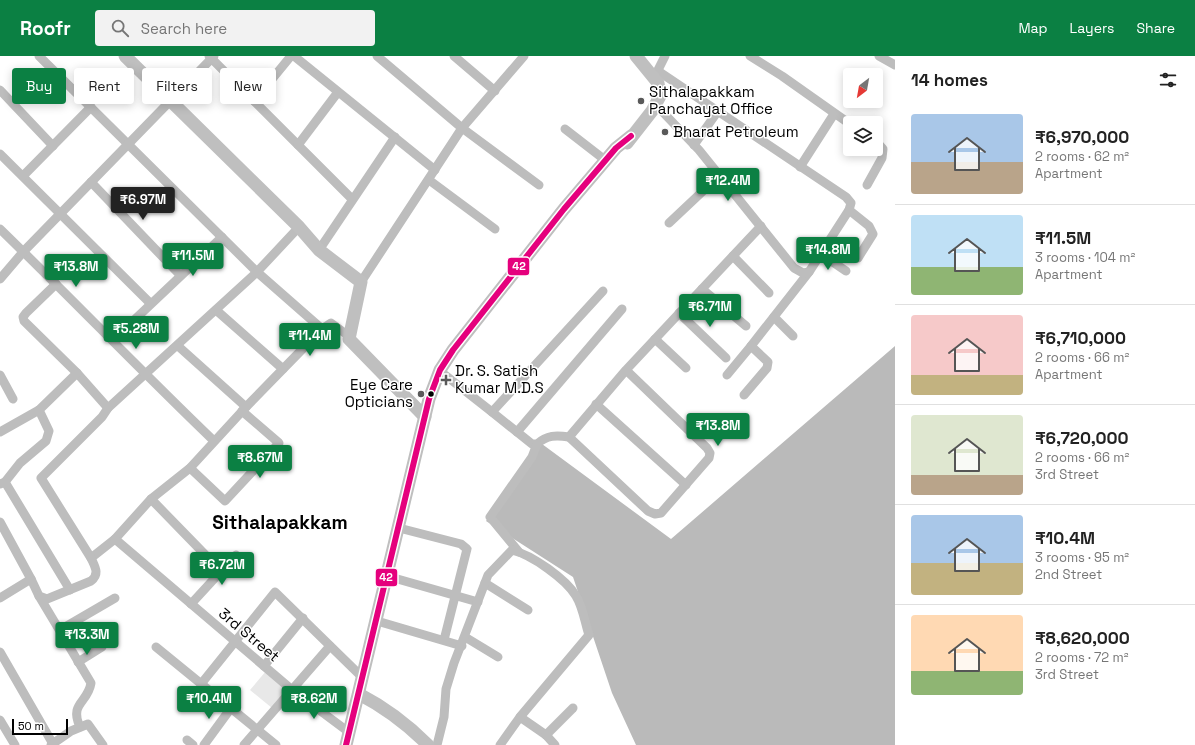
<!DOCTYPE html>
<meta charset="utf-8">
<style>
:root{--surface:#fff;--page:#f2f2f2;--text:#222;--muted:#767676;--line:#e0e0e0;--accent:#0b8043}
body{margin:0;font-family:"Space Grotesk",sans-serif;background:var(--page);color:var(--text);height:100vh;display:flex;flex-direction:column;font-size:15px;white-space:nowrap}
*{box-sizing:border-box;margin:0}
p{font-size:13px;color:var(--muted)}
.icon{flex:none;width:22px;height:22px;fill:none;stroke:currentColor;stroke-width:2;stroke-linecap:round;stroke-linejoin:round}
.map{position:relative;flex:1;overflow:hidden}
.sheet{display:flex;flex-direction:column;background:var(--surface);width:300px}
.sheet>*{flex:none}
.hud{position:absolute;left:12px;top:12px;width:380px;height:36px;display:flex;gap:8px}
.needle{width:26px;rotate:211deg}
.buttons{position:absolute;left:843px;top:12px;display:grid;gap:8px}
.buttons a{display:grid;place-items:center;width:40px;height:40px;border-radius:4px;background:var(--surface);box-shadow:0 2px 10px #0003;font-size:20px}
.scale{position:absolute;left:12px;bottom:10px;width:56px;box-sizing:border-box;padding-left:4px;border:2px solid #000;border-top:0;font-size:11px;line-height:14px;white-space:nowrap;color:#000;-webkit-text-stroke:3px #fff;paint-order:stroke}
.price{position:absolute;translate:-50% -34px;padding:0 9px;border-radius:4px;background:var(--accent);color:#fff;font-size:13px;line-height:26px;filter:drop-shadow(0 1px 2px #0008)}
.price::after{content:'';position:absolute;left:50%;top:24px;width:12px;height:9px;margin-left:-6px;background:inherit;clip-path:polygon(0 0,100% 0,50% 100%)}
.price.current{background:#222;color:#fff}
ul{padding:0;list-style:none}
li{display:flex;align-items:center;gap:12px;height:100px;padding:0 16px}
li+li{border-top:1px solid var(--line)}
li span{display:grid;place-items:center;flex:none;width:112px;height:80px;border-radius:4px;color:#555}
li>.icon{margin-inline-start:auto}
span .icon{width:48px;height:48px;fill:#fffc;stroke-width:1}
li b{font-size:17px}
h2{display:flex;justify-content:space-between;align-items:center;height:48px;padding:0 16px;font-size:17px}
.chip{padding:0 14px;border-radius:4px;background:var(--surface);box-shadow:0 2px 10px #0003;font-size:14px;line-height:36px}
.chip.current{background:var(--accent);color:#fff}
header{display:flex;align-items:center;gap:24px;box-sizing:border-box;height:56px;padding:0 20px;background:var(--accent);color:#fff}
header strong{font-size:19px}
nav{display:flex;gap:22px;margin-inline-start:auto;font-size:14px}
.search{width:280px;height:36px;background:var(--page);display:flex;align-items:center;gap:10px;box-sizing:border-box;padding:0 14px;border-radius:4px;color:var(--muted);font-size:15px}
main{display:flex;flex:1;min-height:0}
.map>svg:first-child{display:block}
.green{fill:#e8e8e8}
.water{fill:#bababa}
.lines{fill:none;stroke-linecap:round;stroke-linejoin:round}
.street{stroke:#bdbdbd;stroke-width:9}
.secondary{stroke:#bfbfbf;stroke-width:13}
.bus-1-casing{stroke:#fff;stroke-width:9}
.bus-1{stroke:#e5007d;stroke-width:6}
.poi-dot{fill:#595959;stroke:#fff;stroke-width:1.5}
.bus-dot{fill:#000;stroke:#fff;stroke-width:1.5}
.labels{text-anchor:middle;stroke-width:3;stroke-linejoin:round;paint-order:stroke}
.poi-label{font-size:15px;fill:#000;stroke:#fff;text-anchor:start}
.street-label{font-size:15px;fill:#000;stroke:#fff}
.district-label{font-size:19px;font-weight:bold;fill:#000;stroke:#fff}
.line-badge{stroke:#fff;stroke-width:1.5}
.badge-label{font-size:11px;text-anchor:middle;font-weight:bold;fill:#fff}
</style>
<header>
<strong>Roofr</strong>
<div class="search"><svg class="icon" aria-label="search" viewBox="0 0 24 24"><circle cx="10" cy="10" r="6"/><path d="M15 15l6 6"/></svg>Search here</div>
<nav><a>Map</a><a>Layers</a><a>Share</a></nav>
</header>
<main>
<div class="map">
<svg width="895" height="689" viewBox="0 0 895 689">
<rect width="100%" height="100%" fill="#fff"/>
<polygon class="green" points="266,615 290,635 272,652 250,634"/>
<polygon class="water" points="895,290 895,689 636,689 612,637 573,521 486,465 542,388 671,483"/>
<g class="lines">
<g class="street">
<polyline points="39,0 257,216 322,273"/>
<polyline points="209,0 352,143"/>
<polyline points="294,0 435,114"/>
<polyline points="377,0 462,72 539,129"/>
<polyline points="454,0 495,35"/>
<polyline points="750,0 782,20 850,68"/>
<polyline points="879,0 895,9"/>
<polyline points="658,15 846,141 851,147 849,154 809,216 751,290"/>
<polyline points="655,20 665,0"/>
<polyline points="0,34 53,90"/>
<polyline points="254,45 291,0"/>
<polyline points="656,49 699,94 794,212 803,217 809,216"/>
<polyline points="565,73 605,104"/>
<polyline points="298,89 338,36"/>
<polyline points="694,89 718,55"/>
<polyline points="0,98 150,247"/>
<polyline points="800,111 834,58"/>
<polyline points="23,120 91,51"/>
<polyline points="429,124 495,173"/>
<polyline points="91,126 180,219"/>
<polyline points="867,129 882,102 883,93 876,85"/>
<polyline points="849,154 869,170 873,178 858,202"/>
<polyline points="669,167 720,119"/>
<polyline points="299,171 257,216 108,352 102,361 41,422 91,502 115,483 151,443 190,412 246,351 322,273 331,267 350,281"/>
<path d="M 0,173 C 72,243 142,316 214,385"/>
<polyline points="319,194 395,81"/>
<polyline points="821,198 846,215"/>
<polyline points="733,200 769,237"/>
<polyline points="0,223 23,196 214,0"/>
<polyline points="361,226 462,72 524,0"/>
<polyline points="56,228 26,257 23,261 24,265 77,317 108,352"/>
<polyline points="702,233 746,270"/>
<polyline points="216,254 283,313"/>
<polyline points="679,257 726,302"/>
<polyline points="774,261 793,280"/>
<polyline points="655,283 686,312"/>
<polyline points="113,284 222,181"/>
<polyline points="178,290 246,351"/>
<polyline points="626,314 707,392 710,397 709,402 661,457 655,458 648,455 569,381 626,314 761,170"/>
<polyline points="0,319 13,343"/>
<polyline points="445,319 492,356"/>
<polyline points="727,319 751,290 768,306 767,312 744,339"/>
<polyline points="596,348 686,429"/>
<polyline points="0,376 39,354"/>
<polyline points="517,376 622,253"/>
<path d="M 569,381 C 556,379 547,379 537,388 L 532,388 L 492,356 L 603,235"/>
<polyline points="190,412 225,445 279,387 242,355"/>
<polyline points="5,426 70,534"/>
<polyline points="0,428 5,426 20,407 46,385 49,375 39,354 77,317"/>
<polyline points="151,443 221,515"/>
<polyline points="0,466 31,523 0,542"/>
<polyline points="399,472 461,488 467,493 444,584"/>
<polyline points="115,483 291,633 350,677"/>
<polyline points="519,496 490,461 532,401 537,388"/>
<polyline points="387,520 478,546"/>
<path d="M 31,523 L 39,540 L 47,543 L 91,525 C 100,518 95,511 91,502"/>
<polyline points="485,527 528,554"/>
<path d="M 39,540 L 91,627 C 88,647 69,647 80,671"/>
<polyline points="191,548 236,499"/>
<polyline points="377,565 462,590"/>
<polyline points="60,574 115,542"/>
<polyline points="465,581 498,601"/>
<polyline points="156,591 276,689"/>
<polyline points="0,596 53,688"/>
<polyline points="78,606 102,591"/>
<polyline points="264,610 303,562"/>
<polyline points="201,628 275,536 363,622"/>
<polyline points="520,661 546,679 555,689"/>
<polyline points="0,664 15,689"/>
<polyline points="546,679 573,652"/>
<polyline points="187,684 193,689"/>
<polyline points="51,689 71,675 88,668 103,689"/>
<polyline points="204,689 231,652"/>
<polyline points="244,689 330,590"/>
<path d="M 437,689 L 444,661 L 446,633 L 454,607 L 488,519 L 512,494 C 532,499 566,523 576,540 C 583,551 585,567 589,579 L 520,661 L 500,689"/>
</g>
<g class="secondary">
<polyline points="125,0 299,171 319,194 361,226 349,283 425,361"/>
<polyline points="627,87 652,55 660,40 658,27 636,0"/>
<path d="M 359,638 C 386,652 407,668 428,689"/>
<polyline points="346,689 429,343 440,314 453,294 564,153 616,92 631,80"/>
</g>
<defs>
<polyline id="bus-1" points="346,689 429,343 440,314 453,294 564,153 616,92 631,80"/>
</defs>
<use href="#bus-1" class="bus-1-casing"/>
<use href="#bus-1" class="bus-1"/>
</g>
<g class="poi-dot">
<circle cx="641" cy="45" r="4"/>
<circle cx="665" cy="76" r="4"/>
<path d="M444 318h4v4h4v4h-4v4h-4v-4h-4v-4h4z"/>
<circle cx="421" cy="338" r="4"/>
</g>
<circle class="bus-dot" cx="431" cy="338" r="3.5"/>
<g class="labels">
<g class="poi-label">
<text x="649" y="41">Sithalapakkam<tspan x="649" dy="17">Panchayat Office</tspan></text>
<text x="673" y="81">Bharat Petroleum</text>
<text x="455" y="320">Dr. S. Satish<tspan x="455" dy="17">Kumar M.D.S</tspan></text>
<text x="413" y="334" text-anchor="end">Eye Care<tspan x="413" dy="17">Opticians</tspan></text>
</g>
<g class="street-label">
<text transform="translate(249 579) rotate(40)" y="5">3rd Street</text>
</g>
<g class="district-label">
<text x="280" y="473">Sithalapakkam</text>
</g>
</g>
<g class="line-badge">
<rect x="507" y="201" width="23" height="19" rx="4" fill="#e5007d"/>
<rect x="375" y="512" width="23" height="19" rx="4" fill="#e5007d"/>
</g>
<g class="badge-label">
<text x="519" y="214">42</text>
<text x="386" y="525">42</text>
</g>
</svg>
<div class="buttons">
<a><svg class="needle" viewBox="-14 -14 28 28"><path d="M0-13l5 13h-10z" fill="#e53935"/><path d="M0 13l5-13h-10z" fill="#767676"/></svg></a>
<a><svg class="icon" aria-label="layers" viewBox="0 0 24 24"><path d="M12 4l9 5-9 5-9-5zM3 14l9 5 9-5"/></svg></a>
</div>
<div class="scale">50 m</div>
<b class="price" style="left:728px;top:146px">₹12.4M</b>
<b class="price current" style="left:143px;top:165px">₹6.97M</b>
<b class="price" style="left:828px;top:215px">₹14.8M</b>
<b class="price" style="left:193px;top:221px">₹11.5M</b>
<b class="price" style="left:76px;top:232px">₹13.8M</b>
<b class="price" style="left:710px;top:272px">₹6.71M</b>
<b class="price" style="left:136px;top:294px">₹5.28M</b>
<b class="price" style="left:310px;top:301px">₹11.4M</b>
<b class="price" style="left:718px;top:391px">₹13.8M</b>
<b class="price" style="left:260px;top:423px">₹8.67M</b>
<b class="price" style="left:222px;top:530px">₹6.72M</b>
<b class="price" style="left:87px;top:600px">₹13.3M</b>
<b class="price" style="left:209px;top:664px">₹10.4M</b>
<b class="price" style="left:314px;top:664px">₹8.62M</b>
<div class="hud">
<a class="chip current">Buy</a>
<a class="chip">Rent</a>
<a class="chip">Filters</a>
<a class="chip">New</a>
</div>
</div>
<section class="sheet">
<h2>14 homes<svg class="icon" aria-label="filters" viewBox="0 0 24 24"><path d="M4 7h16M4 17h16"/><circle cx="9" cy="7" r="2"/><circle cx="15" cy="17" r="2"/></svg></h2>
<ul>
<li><span style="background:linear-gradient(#a9c7e8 60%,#b9a48a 0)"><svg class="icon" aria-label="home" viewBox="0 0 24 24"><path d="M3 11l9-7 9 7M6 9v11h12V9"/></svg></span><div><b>₹6,970,000</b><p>2 rooms · 62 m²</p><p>Apartment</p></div></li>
<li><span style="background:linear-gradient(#bfe0f5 65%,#8fb573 0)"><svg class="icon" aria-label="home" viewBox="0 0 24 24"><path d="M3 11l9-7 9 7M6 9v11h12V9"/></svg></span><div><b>₹11.5M</b><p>3 rooms · 104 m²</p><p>Apartment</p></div></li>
<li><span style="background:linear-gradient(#f6c9c9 75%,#c2b280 0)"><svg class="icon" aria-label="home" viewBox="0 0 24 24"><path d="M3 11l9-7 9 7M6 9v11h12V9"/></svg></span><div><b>₹6,710,000</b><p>2 rooms · 66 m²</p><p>Apartment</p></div></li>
<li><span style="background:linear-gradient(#dfe7d0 75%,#b9a48a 0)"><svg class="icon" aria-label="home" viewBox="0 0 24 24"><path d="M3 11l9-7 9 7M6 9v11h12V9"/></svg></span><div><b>₹6,720,000</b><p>2 rooms · 66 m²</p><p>3rd Street</p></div></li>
<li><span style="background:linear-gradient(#a9c7e8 60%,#c2b280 0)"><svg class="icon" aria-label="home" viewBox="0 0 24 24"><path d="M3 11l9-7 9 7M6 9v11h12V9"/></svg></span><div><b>₹10.4M</b><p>3 rooms · 95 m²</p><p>2nd Street</p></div></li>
<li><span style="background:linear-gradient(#ffd9b3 70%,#8fb573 0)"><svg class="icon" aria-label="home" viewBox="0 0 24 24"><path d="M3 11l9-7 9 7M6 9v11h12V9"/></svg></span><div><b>₹8,620,000</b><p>2 rooms · 72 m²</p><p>3rd Street</p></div></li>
</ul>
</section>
</main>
